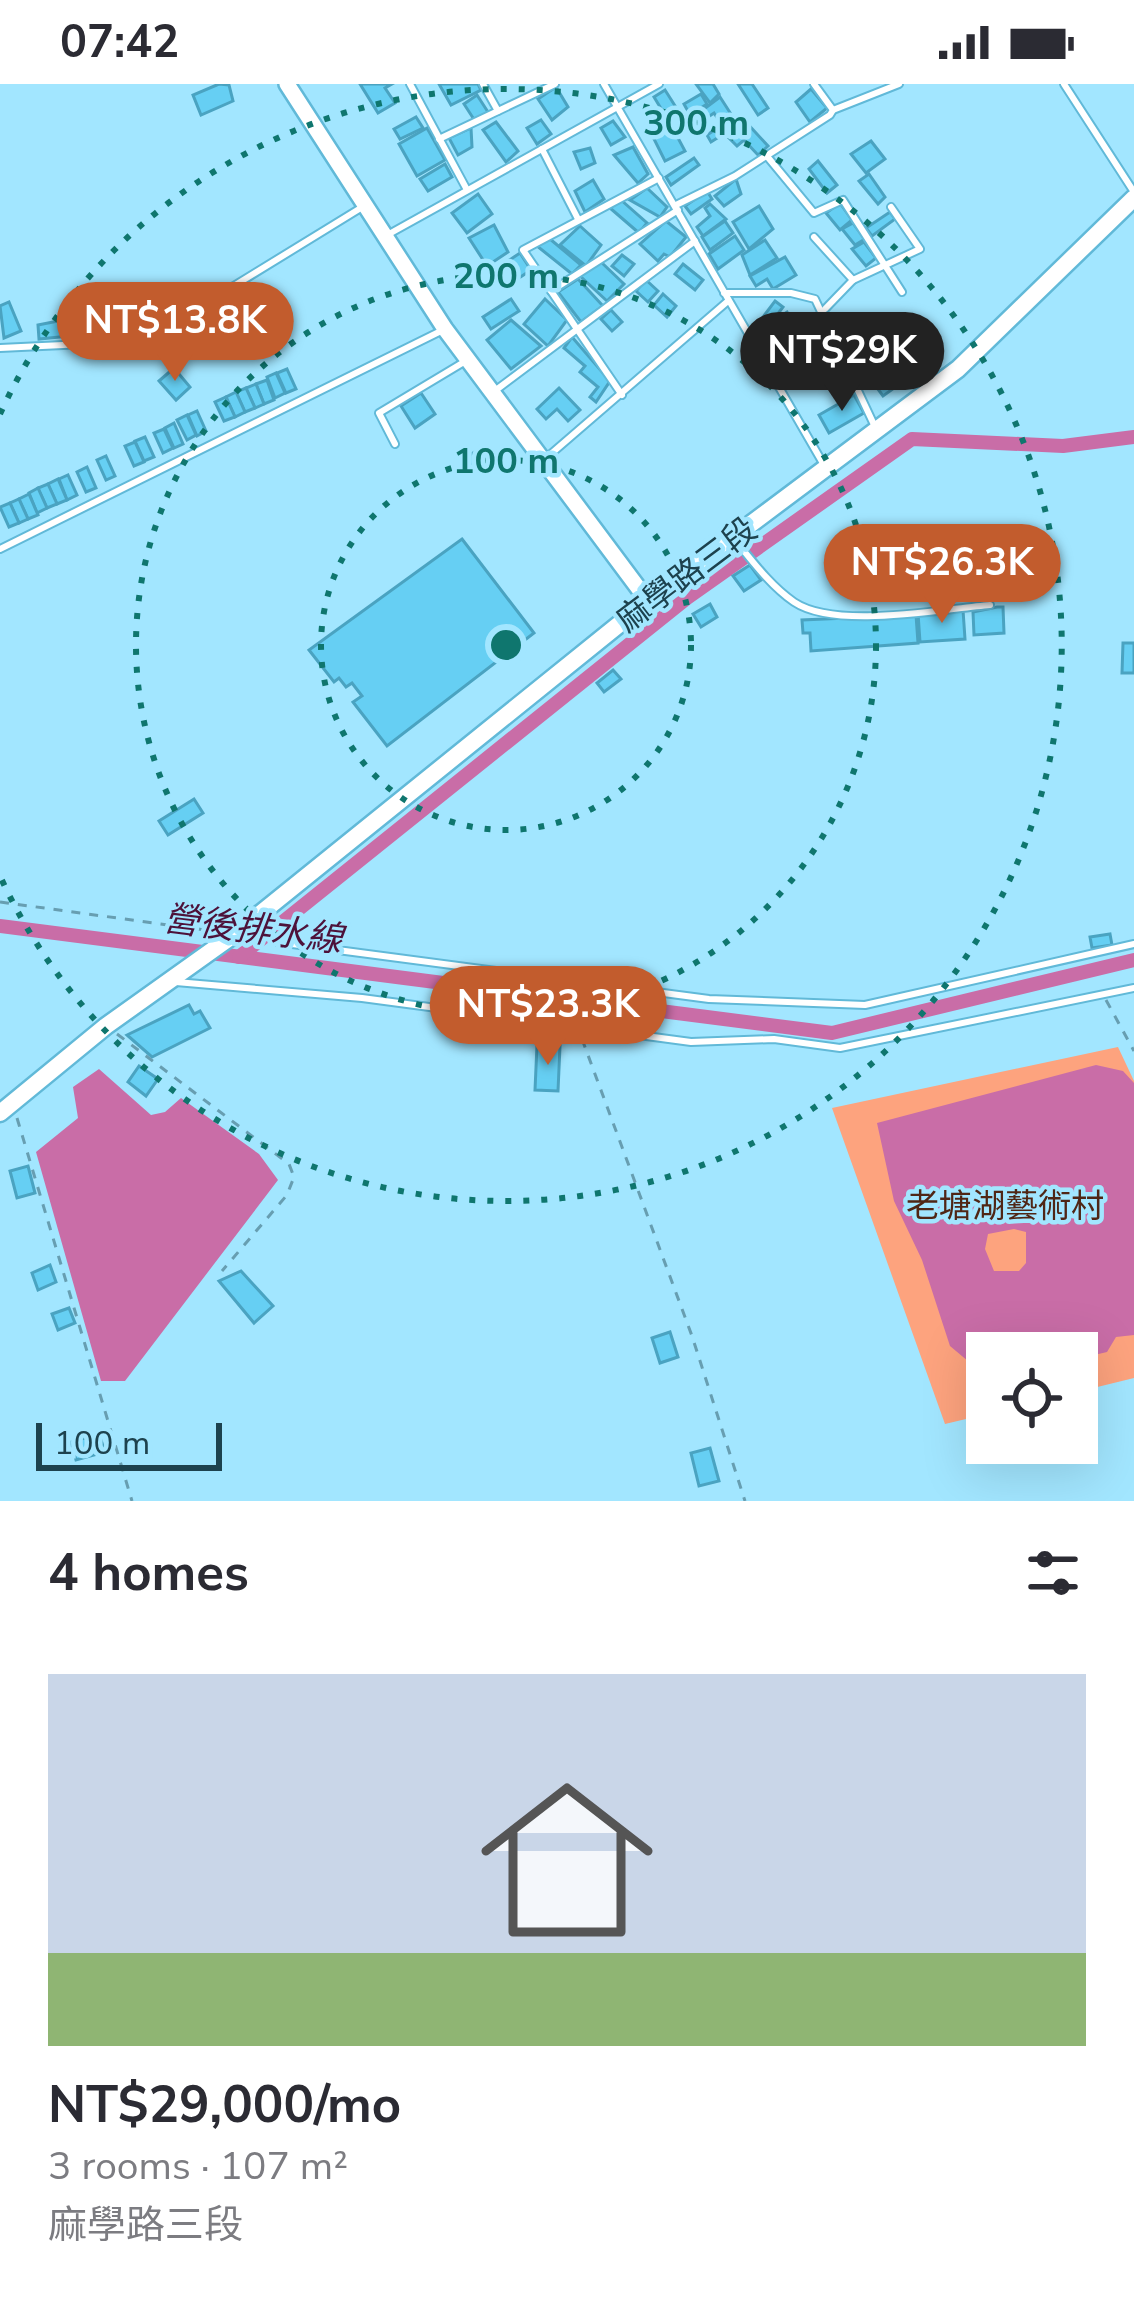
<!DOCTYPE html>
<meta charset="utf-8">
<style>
:root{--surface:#fff;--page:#f7f7f7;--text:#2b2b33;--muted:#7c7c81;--line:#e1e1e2;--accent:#c25c2d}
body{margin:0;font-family:"Nunito Sans","Noto Sans TC",sans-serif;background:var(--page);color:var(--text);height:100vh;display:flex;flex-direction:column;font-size:45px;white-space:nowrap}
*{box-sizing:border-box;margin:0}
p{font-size:39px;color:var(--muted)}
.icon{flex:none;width:66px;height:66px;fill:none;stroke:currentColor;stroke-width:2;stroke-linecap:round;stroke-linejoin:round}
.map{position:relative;height:1417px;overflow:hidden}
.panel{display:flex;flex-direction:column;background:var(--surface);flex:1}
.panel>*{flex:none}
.controls{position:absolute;left:966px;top:1248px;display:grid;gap:24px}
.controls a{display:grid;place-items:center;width:132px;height:132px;border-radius:0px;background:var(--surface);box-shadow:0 12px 48px #0002;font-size:60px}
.scale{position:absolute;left:36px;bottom:30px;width:186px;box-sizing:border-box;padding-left:12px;border:6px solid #1d424e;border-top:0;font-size:33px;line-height:42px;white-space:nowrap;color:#1d424e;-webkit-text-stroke:9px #a2e6ff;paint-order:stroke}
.price{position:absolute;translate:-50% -102px;padding:0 27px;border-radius:42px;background:var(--accent);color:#fff;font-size:39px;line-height:78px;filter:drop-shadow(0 3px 6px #0008)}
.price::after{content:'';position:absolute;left:50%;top:72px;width:36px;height:27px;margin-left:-18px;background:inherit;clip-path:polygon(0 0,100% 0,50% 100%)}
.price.on{background:#222;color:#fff}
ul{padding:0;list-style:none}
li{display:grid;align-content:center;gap:24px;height:636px;padding:0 48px}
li+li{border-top:3px solid var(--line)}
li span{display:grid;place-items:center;height:372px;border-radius:0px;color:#555}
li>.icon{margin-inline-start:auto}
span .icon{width:216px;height:216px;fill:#fffc;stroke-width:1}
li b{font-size:51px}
h2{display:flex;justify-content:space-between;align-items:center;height:144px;padding:0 48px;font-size:51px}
.status{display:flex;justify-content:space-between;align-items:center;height:84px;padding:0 60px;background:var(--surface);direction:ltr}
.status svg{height:33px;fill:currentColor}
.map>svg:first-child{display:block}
.green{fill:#fda37e}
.water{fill:#c96da7;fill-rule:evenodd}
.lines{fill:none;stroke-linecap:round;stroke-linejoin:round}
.canal{stroke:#c96da7;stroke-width:14}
.building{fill:#66cff3;stroke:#4aa3c1;stroke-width:3}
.service-casing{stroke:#61b9d8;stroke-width:10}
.tertiary-casing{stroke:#61b9d8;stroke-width:20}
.secondary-casing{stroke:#61b9d8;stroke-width:21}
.path{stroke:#679eb1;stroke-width:3;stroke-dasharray:9 9;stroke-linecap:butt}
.service{stroke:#fff;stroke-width:6}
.tertiary{stroke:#fff;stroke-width:15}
.secondary{stroke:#fff;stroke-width:16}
.ring{fill:none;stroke:#0f766e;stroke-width:6;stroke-dasharray:6 12}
.labels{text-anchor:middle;stroke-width:9;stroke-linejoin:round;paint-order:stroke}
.street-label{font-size:33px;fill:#1d424e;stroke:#a2e6ff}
.park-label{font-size:33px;fill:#4f2615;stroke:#a2e6ff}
.water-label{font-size:36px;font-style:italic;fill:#4d123a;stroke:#a2e6ff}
.centre{fill:#0f766e;stroke:#a2e6ff;stroke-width:6}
.ring-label{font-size:36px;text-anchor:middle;font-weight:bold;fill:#0f766e;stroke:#a2e6ff;stroke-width:9;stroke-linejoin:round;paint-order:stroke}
</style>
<div class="status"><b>07:42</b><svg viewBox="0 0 49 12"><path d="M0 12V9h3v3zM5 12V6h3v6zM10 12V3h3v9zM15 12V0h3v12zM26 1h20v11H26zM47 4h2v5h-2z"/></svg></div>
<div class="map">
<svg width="1134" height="1417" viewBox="0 0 1134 1417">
<rect width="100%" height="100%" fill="#a2e6ff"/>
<polygon class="green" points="1118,963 1134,997 1134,1294 1077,1308 1077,1269 987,1269 987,1330 945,1340 832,1024"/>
<g class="water">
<path d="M 1096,981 L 1123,987 L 1134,999 L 1134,1251 L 1116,1253 L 1107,1268 L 1077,1275 L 1077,1269 L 987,1269 L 987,1293 L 950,1262 L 922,1176 L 894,1117 L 877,1039 ZM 1014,1145 L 1026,1148 L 1026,1179 L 1019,1187 L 994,1187 L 985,1165 L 988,1150 Z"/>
<polygon points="99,985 151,1031 165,1028 181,1014 259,1070 278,1096 125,1297 101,1297 36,1068 78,1034 73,1003"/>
</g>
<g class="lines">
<g class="canal">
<polyline points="0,842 832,949 1134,876"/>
<polyline points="239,873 687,514 912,355 1063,362 1134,353"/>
</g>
</g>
<g class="building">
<polygon points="219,0 229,1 233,17 201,31 193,11"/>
<polygon points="360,0 392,0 385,4 395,19 378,29"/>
<polygon points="439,0 478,0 481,6 451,21"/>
<polygon points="696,0 713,0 719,10 710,19"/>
<polygon points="738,0 752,0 768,24 758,31"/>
<polygon points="556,3 568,23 552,36 538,15"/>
<polygon points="811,5 827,24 810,38 796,18"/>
<polygon points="665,6 679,28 668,36 654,13"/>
<polygon points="701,10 707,20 690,31 684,20"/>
<polygon points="477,11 488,28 475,37 464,20"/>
<polygon points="720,13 738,41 711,58 707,51 722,41 714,29 708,33 704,25"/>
<polygon points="416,33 423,44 400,55 394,45"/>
<polygon points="541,36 551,50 537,60 527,44"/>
<polygon points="613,37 625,53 611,61 601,44"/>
<polygon points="745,37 768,62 758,71 744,56 737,62 728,53"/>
<polygon points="496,38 518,67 506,78 483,46"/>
<polygon points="670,39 685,67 665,77 651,49"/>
<polygon points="427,44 445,76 417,92 399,60"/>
<polygon points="471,44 472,63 458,71 449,54"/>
<polygon points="871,57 885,75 866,89 851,70"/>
<polygon points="633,63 648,90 638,99 614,71"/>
<polygon points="590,64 595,79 581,85 574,68"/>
<polygon points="694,74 699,81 671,101 666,93"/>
<polygon points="818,77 837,101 827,109 809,85"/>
<polygon points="445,80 452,93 428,107 420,95"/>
<polygon points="869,90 885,113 878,120 859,97"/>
<polygon points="736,95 741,110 724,122 715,112"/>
<polygon points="593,96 604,115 585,128 575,107"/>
<polygon points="647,104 667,123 660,133 630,116"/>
<polygon points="707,107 712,115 691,130 685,122"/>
<polygon points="478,110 492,130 467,149 452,129"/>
<polygon points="621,116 647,139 639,149 610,124"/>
<polygon points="840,119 852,136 840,146 826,129"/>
<polygon points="710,120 726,135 703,152 697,143 710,132 705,124"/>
<polygon points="759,122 773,145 749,165 733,138"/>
<polygon points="890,128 895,135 872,152 866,144"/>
<polygon points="666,137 686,153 670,173 664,170 658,177 640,160"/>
<polygon points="725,137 733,149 710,166 702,153"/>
<polygon points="853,139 865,155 855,161 842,145"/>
<polygon points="494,141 508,168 487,182 469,154"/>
<polygon points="580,142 601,161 586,182 560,161"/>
<polygon points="735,152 744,166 718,185 709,170"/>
<polygon points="550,155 581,181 572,190 537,162"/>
<polygon points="765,156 777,174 750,191 742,171"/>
<polygon points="864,158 876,174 866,182 852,165"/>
<polygon points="520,169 531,186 516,196 505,179"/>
<polygon points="622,171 634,180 624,192 612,182"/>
<polygon points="785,173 796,191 773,205 767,195 756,202 750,192"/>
<polygon points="601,178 624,200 607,217 579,191"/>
<polygon points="683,180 703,196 695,206 675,190"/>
<polygon points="578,195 603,222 581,238 558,208"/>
<polygon points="646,196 658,207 648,218 636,207"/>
<polygon points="663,210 676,222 667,233 654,221"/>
<polygon points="511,215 519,227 491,245 483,233"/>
<polygon points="545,215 567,236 548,262 524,240"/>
<polygon points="775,217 783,223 765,247 757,241"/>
<polygon points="9,218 21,247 4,254 0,222"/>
<polygon points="611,226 622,238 612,247 601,235"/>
<polygon points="787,228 792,236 783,242 803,273 777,290 761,258 781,245 775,236"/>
<polygon points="98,229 100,249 39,255 38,241"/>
<polygon points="511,236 541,262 511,285 487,256"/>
<polygon points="572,253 610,297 596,318 590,313 598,303 580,288 585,282 564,264"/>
<polygon points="823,260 830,272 817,281 809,268"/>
<polygon points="893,282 904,297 883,312 872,297"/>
<polygon points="174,284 190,303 176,316 159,297"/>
<polygon points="287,285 296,305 286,309 277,289"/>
<polygon points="276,289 285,309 275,314 267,293"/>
<polygon points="267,296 274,316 264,320 256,300"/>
<polygon points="256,300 264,320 255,324 246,304"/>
<polygon points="246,304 255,324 245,328 236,308"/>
<polygon points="559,304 580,326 568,337 557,325 546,335 537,325"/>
<polygon points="236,308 245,328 235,333 226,313"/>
<polygon points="421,309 435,330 415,344 401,322"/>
<polygon points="854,311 864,329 829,349 819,331"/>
<polygon points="226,313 235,333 224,337 215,318"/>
<polygon points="197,327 206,347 197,352 188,331"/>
<polygon points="187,331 196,351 187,356 177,336"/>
<polygon points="174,339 183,360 174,364 165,344"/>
<polygon points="164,345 173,364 163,369 154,349"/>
<polygon points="145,353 154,373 144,377 135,357"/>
<polygon points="135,358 144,378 134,382 125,362"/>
<polygon points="480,365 489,380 475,388 466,373"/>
<polygon points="106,372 115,392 106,396 97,376"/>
<polygon points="87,383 96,404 86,408 77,388"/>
<polygon points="68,391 77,411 67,416 59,395"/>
<polygon points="58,395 67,416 57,420 48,400"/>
<polygon points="48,400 57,420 47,424 38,404"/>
<polygon points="38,404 47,424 37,429 29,409"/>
<polygon points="29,410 38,431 28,435 19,415"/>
<polygon points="19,415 28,435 19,439 10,419"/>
<polygon points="10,419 19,439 9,443 0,423"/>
<polygon points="462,455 534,549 387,662 353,618 362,612 352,599 346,603 339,594 334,598 309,566"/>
<polygon points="750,481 761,496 744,507 733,492"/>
<polygon points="710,520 717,533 701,543 693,530"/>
<polygon points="997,523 1003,523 1004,549 974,551 973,528"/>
<polygon points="963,526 965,555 920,558 918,529"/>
<polygon points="916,531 918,559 811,567 810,549 803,549 802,536"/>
<polygon points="1123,559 1134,559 1134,589 1122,589"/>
<polygon points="613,586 621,595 604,608 597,599"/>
<polygon points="194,715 203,729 168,751 159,737"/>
<polygon points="1110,850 1112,861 1092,864 1090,853"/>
<polygon points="189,921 194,930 200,927 210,944 152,973 127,951"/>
<polygon points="537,961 560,962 558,1007 535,1006"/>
<polygon points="139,982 158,995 146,1012 128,998"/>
<polygon points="28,1082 35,1109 17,1114 10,1087"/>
<polygon points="50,1181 56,1198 38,1206 32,1189"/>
<polygon points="241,1187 273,1222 254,1239 219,1197"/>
<polygon points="69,1224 75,1239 58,1246 52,1230"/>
<polygon points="670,1248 678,1273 660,1279 652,1254"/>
<polygon points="99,1350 105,1368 76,1376 71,1358"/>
<polygon points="710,1364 719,1397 699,1402 691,1369"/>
</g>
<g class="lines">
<defs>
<g id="service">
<polyline points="410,0 466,104"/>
<polyline points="483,0 498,27"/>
<polyline points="604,0 824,381"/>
<polyline points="1064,0 1134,108"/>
<polyline points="833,26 899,0"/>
<polyline points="439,55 555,0"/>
<polyline points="542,65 578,135"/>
<polyline points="766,71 814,129 843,116 902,208"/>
<polyline points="676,121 735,92 830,31 833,26 814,0"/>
<polyline points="389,150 659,0"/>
<polyline points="814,153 853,196"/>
<polyline points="551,207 678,126"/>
<polyline points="724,209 791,209 815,215 876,345"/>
<polyline points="825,225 853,196 920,165 891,123"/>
<polyline points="0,264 126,258 154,251 364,122"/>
<polyline points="496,306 695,157"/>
<polyline points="622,311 523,166 659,94"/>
<polyline points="395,360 379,329 464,278"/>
<polyline points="545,375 728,217"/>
<path d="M 736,457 C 753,478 771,502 794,518 C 836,546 941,525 990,521"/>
<polyline points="0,465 443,246"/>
<polyline points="255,838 277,858 709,915 865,921 1134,860"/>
<polyline points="176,898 362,914 691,958 774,955 840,964 1134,904"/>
</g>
<polyline id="tertiary" points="287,0 445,245 648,517"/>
<polyline id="secondary" points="0,1029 106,942 235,850 648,517 958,285 1134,114"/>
</defs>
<use href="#service" class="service-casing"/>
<use href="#tertiary" class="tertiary-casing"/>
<use href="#secondary" class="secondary-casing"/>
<g class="path">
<polyline points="0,818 212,847"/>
<polyline points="1106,916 1134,967"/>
<polyline points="117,950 289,1080 294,1093 287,1111 222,1187"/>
<polyline points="582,955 692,1252 745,1417"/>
<polyline points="17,1034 132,1417"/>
</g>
<use href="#service" class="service"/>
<use href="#tertiary" class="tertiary"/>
<use href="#secondary" class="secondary"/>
</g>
<g class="ring">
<circle cx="506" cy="561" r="185"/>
<circle cx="506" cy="561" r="370"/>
<path d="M0 330A556 556 0 1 1 0 792"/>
</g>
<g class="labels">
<g class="street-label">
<text transform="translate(686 490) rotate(-37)" y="12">麻學路三段</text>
</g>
<g class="park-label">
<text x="1005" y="1133">老塘湖藝術村</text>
</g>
<g class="water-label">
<text transform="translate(253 844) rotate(7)" y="13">營後排水線</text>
</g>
</g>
<circle cx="506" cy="561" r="18" class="centre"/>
<g class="ring-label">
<text x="696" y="51">300 m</text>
<text x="506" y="204">200 m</text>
<text x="506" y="389">100 m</text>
</g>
</svg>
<div class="controls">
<a><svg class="icon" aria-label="locate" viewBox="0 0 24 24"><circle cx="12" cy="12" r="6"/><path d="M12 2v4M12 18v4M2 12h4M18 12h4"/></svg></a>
</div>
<div class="scale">100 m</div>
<b class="price" style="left:175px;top:300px">NT$13.8K</b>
<b class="price on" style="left:842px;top:330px">NT$29K</b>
<b class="price" style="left:942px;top:542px">NT$26.3K</b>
<b class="price" style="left:548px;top:984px">NT$23.3K</b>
</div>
<section class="panel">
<h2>4 homes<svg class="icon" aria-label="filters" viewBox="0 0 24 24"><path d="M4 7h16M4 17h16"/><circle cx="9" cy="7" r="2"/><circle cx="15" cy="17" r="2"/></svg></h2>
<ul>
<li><span style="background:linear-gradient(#c9d6e8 75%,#8fb573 0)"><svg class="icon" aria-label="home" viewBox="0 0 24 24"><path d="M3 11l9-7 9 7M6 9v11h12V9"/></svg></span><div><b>NT$29,000/mo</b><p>3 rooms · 107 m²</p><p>麻學路三段</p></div></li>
</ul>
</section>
